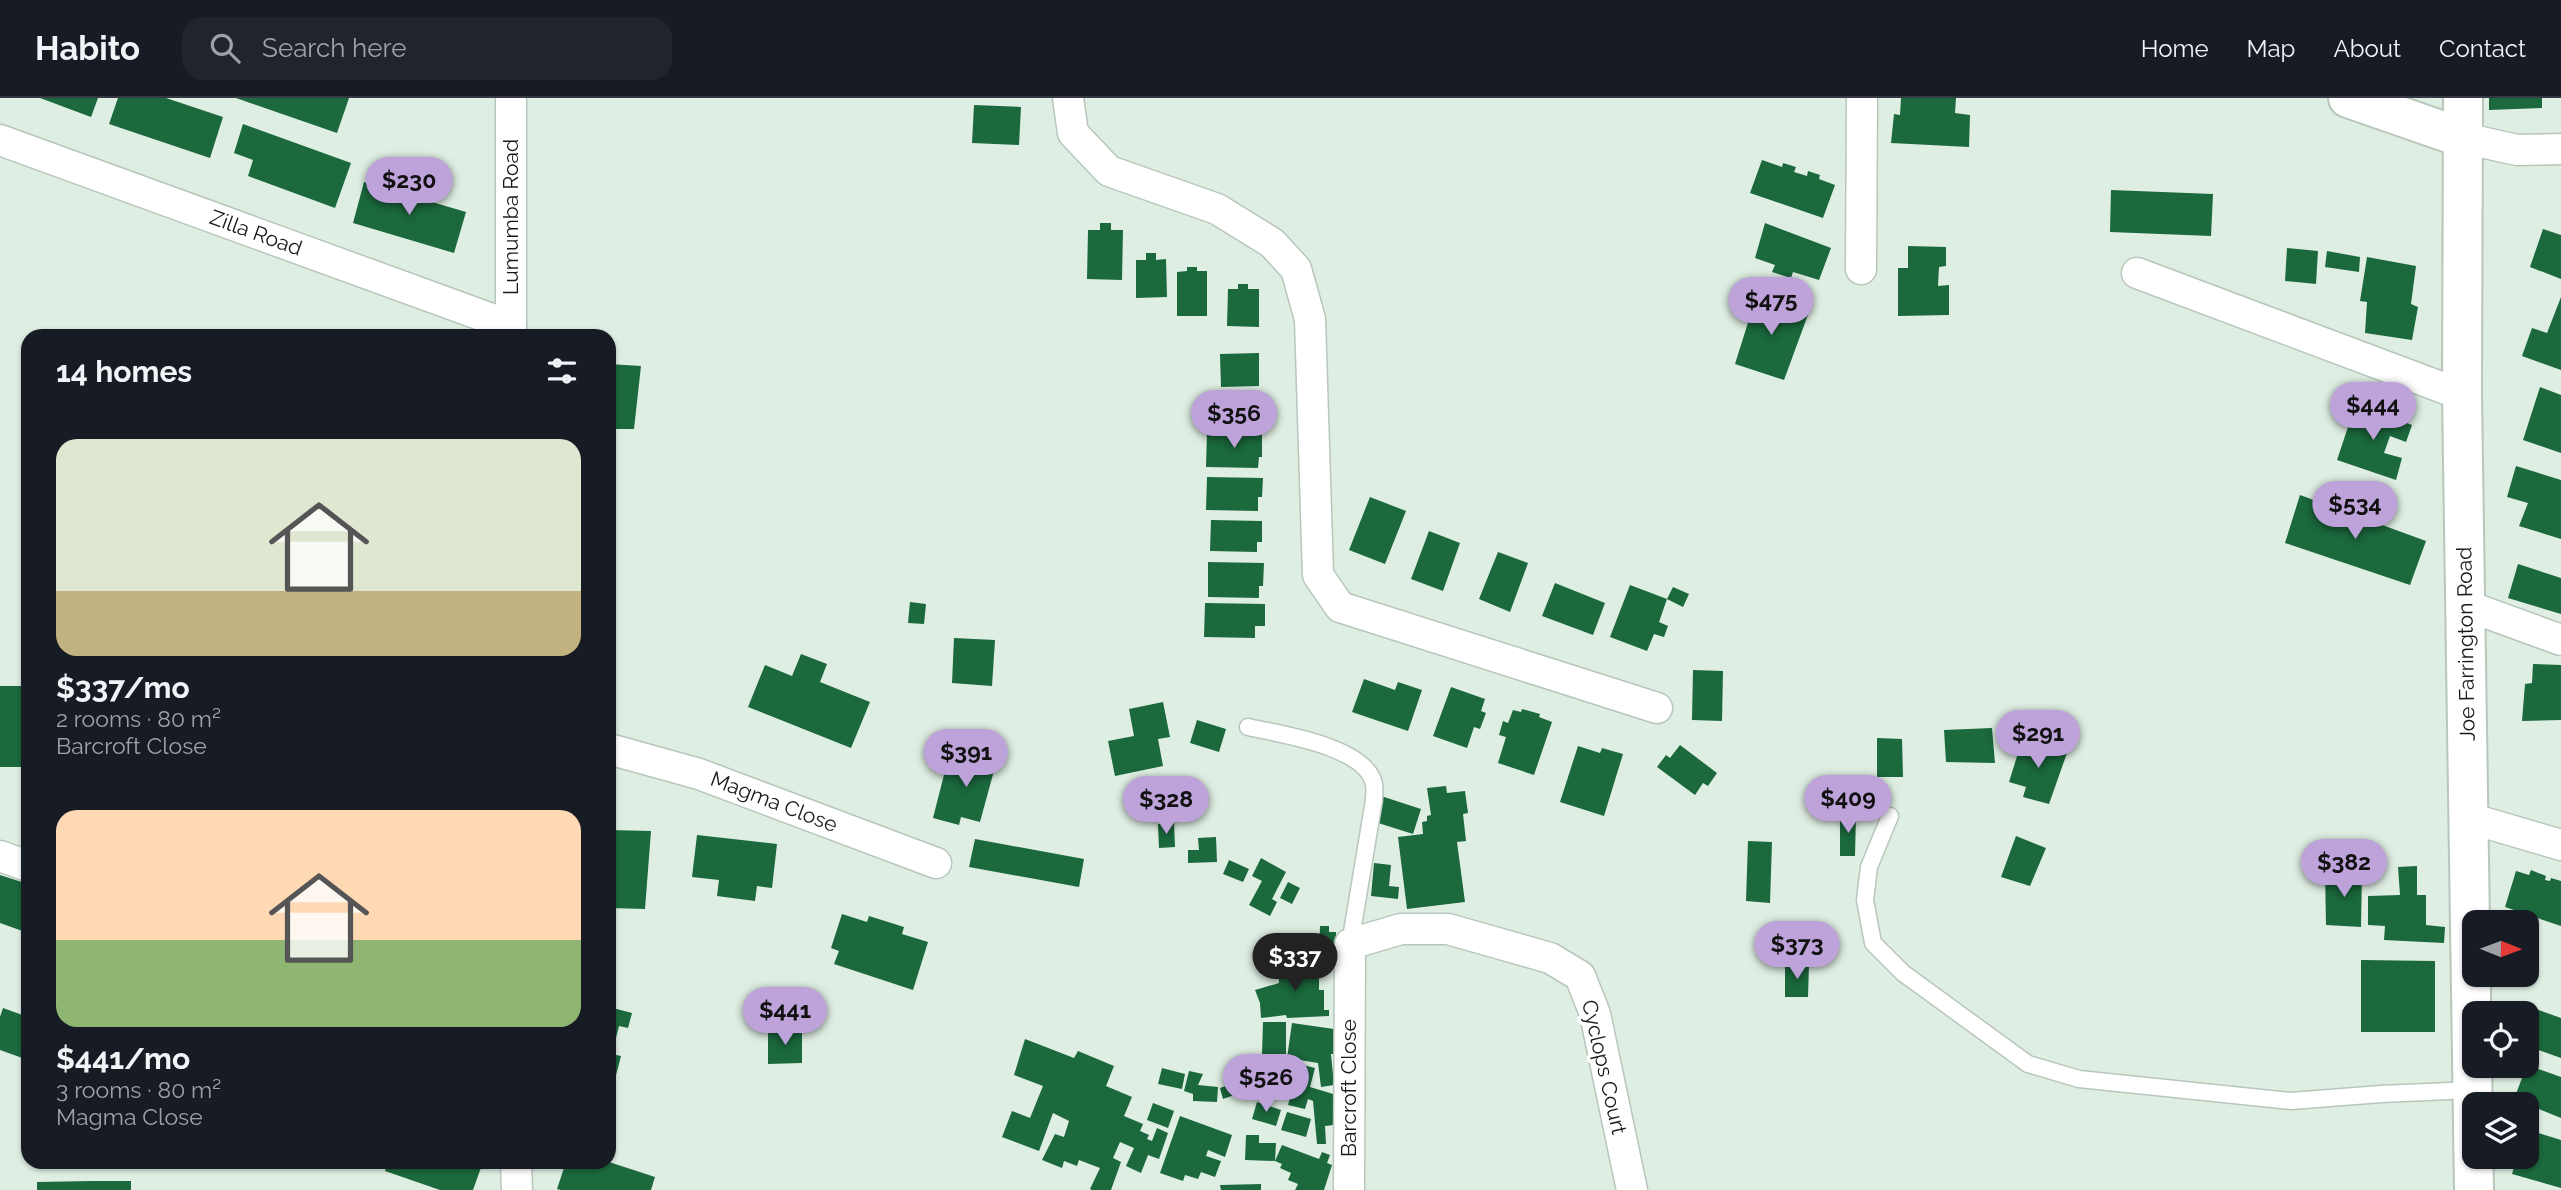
<!DOCTYPE html>
<meta charset="utf-8">
<style>
:root{--surface:#171b24;--page:#20242c;--text:#f1f3f6;--muted:#9ea1a6;--line:#363941;--accent:#bda3da}
body{margin:0;font-family:Raleway,sans-serif;background:var(--page);color:var(--text);height:100vh;display:flex;flex-direction:column;font-size:26px;white-space:nowrap}
*{box-sizing:border-box;margin:0}
p{font-size:23px;color:var(--muted)}
.icon{flex:none;width:38px;height:38px;fill:none;stroke:currentColor;stroke-width:2;stroke-linecap:round;stroke-linejoin:round}
.map{position:relative;flex:1;overflow:hidden}
.side{position:absolute;left:21px;top:231px;width:595px;height:840px;display:flex;flex-direction:column;background:var(--surface);border-radius:21px;box-shadow:0 2px 5px #0004}
.side>*{flex:none}
.needle{width:46px;rotate:91deg}
.fabs{position:absolute;left:2462px;top:812px;display:grid;gap:14px}
.fabs a{display:grid;place-items:center;width:77px;height:77px;border-radius:14px;background:var(--surface);box-shadow:0 2px 5px #0004;font-size:35px}
.price{position:absolute;translate:-50% -60px;padding:0 16px;border-radius:24px;background:var(--accent);color:#111;font-size:23px;line-height:46px;filter:drop-shadow(0 2px 4px #0008)}
.price::after{content:'';position:absolute;left:50%;top:42px;width:21px;height:16px;margin-left:-10px;background:inherit;clip-path:polygon(0 0,100% 0,50% 100%)}
.price.selected{background:#222;color:#fff}
ul{padding:0;list-style:none}
li{display:grid;align-content:center;gap:14px;height:371px;padding:0 35px}
li span{display:grid;place-items:center;height:217px;border-radius:21px;color:#555}
li>.icon{margin-inline-start:auto}
span .icon{width:126px;height:126px;fill:#fffc;stroke-width:1}
li b{font-size:30px}
h2{display:flex;justify-content:space-between;align-items:center;height:84px;padding:0 35px;font-size:30px}
header{display:flex;align-items:center;gap:42px;box-sizing:border-box;height:98px;padding:0 35px;background:var(--surface);border-bottom:2px solid var(--line)}
header strong{font-size:33px}
nav{display:flex;gap:38px;margin-inline-start:auto;font-size:24px}
.search{width:490px;height:63px;background:var(--page);display:flex;align-items:center;gap:18px;box-sizing:border-box;padding:0 24px;border-radius:21px;color:var(--muted);font-size:26px}
.map>svg:first-child{display:block}
.building{fill:#1b693d}
.lines{fill:none;stroke-linecap:round;stroke-linejoin:round}
.service-casing{stroke:#b8c6bb;stroke-width:19}
.minor-casing{stroke:#b8c6bb;stroke-width:33}
.tertiary-casing{stroke:#b8c6bb;stroke-width:42}
.secondary-casing{stroke:#b8c6bb;stroke-width:42}
.service{stroke:#fff;stroke-width:16}
.minor{stroke:#fff;stroke-width:30}
.tertiary{stroke:#fff;stroke-width:38}
.secondary{stroke:#fff;stroke-width:38}
.labels{text-anchor:middle;stroke-width:7;stroke-linejoin:round;paint-order:stroke}
.street-label{font-size:21px;fill:#161b17;stroke:#fff}
</style>
<header>
<strong>Habito</strong>
<div class="search"><svg class="icon" aria-label="search" viewBox="0 0 24 24"><circle cx="10" cy="10" r="6"/><path d="M15 15l6 6"/></svg>Search here</div>
<nav><a>Home</a><a>Map</a><a>About</a><a>Contact</a></nav>
</header>
<div class="map">
<svg width="2561" height="1092" viewBox="0 0 2561 1092">
<rect width="100%" height="100%" fill="#dfeee3"/>
<g class="building">
<polygon points="40,0 98,0 91,19"/>
<polygon points="118,0 166,0 223,19 210,60 109,26"/>
<polygon points="236,0 349,0 337,35"/>
<polygon points="1901,0 1956,0 1955,15 1970,17 1969,49 1891,45 1894,16 1900,17"/>
<polygon points="2489,0 2542,0 2542,10 2489,12"/>
<polygon points="974,7 1021,9 1019,47 972,45"/>
<polygon points="243,26 351,65 335,110 248,78 253,62 234,55"/>
<polygon points="1762,62 1782,69 1783,65 1796,69 1794,74 1807,78 1808,73 1820,77 1819,81 1835,87 1823,120 1750,95"/>
<polygon points="364,84 466,114 454,155 353,125"/>
<polygon points="2111,92 2213,96 2211,138 2110,134"/>
<polygon points="1100,125 1111,125 1111,132 1123,132 1122,182 1087,181 1088,132 1100,132"/>
<polygon points="1765,125 1831,150 1819,182 1793,174 1791,180 1772,174 1775,167 1755,160"/>
<polygon points="2543,131 2561,137 2561,181 2530,169"/>
<polygon points="1908,148 1946,149 1946,168 1939,169 1938,188 1949,187 1949,217 1898,218 1898,170 1908,170"/>
<polygon points="2287,150 2318,153 2316,186 2285,183"/>
<polygon points="2327,153 2360,159 2359,174 2325,169"/>
<polygon points="1146,155 1156,155 1156,162 1166,161 1167,199 1136,200 1136,162 1146,162"/>
<polygon points="2367,159 2416,168 2411,206 2418,209 2412,242 2365,235 2367,204 2360,203"/>
<polygon points="1187,169 1197,169 1197,173 1207,173 1207,218 1177,218 1177,174 1187,173"/>
<polygon points="1238,186 1248,186 1248,191 1259,191 1259,229 1227,228 1228,191 1238,191"/>
<polygon points="1757,196 1809,214 1784,282 1735,266"/>
<polygon points="2561,199 2561,272 2522,258 2532,230 2547,235"/>
<polygon points="1259,255 1259,288 1221,289 1220,256"/>
<polygon points="609,266 641,268 634,331 609,331"/>
<polygon points="2540,289 2561,297 2561,355 2523,342"/>
<polygon points="1260,293 1261,318 1258,318 1258,330 1211,331 1210,294"/>
<polygon points="2356,305 2412,327 2406,344 2390,338 2384,355 2402,360 2396,382 2337,362"/>
<polygon points="1207,334 1262,335 1262,359 1259,359 1258,370 1206,369"/>
<polygon points="2516,368 2561,382 2561,441 2519,428 2528,405 2507,399"/>
<polygon points="1207,379 1263,380 1262,399 1258,399 1258,413 1206,412"/>
<polygon points="2300,397 2426,443 2410,487 2285,445"/>
<polygon points="1370,399 1406,413 1385,466 1349,452"/>
<polygon points="1211,422 1262,423 1262,444 1257,444 1257,454 1210,453"/>
<polygon points="1429,433 1460,445 1443,493 1411,481"/>
<polygon points="1498,454 1528,465 1510,514 1479,501"/>
<polygon points="1208,464 1264,465 1263,488 1259,488 1259,500 1208,499"/>
<polygon points="2518,466 2561,480 2561,516 2508,500"/>
<polygon points="1555,485 1605,505 1593,537 1542,518"/>
<polygon points="1630,487 1667,501 1673,489 1689,496 1683,509 1667,501 1659,524 1668,528 1664,539 1654,536 1647,553 1610,539"/>
<polygon points="910,504 926,506 924,526 908,525"/>
<polygon points="1205,505 1265,506 1265,528 1255,528 1255,540 1204,539"/>
<polygon points="954,540 995,542 992,588 952,585"/>
<polygon points="801,556 827,566 820,584 870,604 851,650 748,609 765,567 792,578"/>
<polygon points="2533,566 2561,567 2561,622 2522,623 2525,586 2532,585"/>
<polygon points="1693,572 1723,573 1722,623 1692,622"/>
<polygon points="1364,581 1395,592 1398,584 1422,592 1408,633 1352,614"/>
<rect x="0" y="588" width="28" height="81"/>
<polygon points="1451,589 1485,601 1481,613 1486,615 1480,631 1474,629 1467,650 1433,638"/>
<polygon points="1163,604 1170,639 1158,641 1163,668 1115,678 1108,643 1134,638 1129,611"/>
<polygon points="1522,611 1540,616 1539,619 1552,624 1534,677 1498,665 1506,639 1499,637 1503,623 1508,625 1513,612 1521,614"/>
<polygon points="1197,622 1226,631 1219,654 1190,645"/>
<polygon points="1992,630 1995,665 1946,664 1944,632"/>
<polygon points="2023,639 2067,655 2049,706 2023,699 2026,689 2009,684"/>
<polygon points="1877,640 1902,641 1903,679 1877,679"/>
<polygon points="1680,647 1717,675 1708,688 1703,685 1695,697 1657,669 1666,657 1670,660"/>
<polygon points="1578,648 1600,655 1602,650 1623,656 1604,718 1560,704"/>
<polygon points="971,651 998,658 980,724 961,719 959,727 933,720 947,665 966,670"/>
<polygon points="1446,688 1447,695 1465,693 1468,715 1463,716 1466,743 1457,744 1465,804 1407,811 1398,739 1423,736 1422,724 1427,723 1427,718 1431,717 1427,690"/>
<polygon points="1381,698 1421,711 1413,736 1372,723"/>
<polygon points="1840,716 1856,717 1855,758 1840,758"/>
<polygon points="1174,725 1175,749 1159,750 1158,726"/>
<polygon points="609,732 651,733 645,811 609,810"/>
<polygon points="697,737 777,746 772,790 757,788 755,803 717,798 719,782 692,779"/>
<polygon points="2016,738 2046,750 2030,788 2001,779"/>
<polygon points="1216,739 1217,764 1188,765 1188,752 1199,752 1198,740"/>
<polygon points="975,741 1084,761 1079,789 969,769"/>
<polygon points="1748,743 1772,744 1770,805 1746,803"/>
<polygon points="1261,760 1286,774 1272,801 1277,804 1270,818 1249,807 1262,783 1252,778"/>
<polygon points="1229,762 1249,771 1243,784 1223,776"/>
<polygon points="1374,765 1391,767 1389,788 1399,789 1398,801 1371,798"/>
<polygon points="2417,768 2417,797 2426,797 2426,827 2445,829 2444,845 2384,842 2385,828 2368,827 2368,798 2400,797 2398,769"/>
<polygon points="2531,772 2546,778 2545,782 2550,783 2551,780 2561,783 2561,828 2505,809 2516,773 2529,777"/>
<polygon points="2325,773 2362,775 2361,829 2326,827"/>
<polygon points="0,777 28,786 28,835 0,825"/>
<polygon points="1288,784 1300,790 1292,806 1280,800"/>
<polygon points="842,816 867,824 869,818 904,829 902,836 928,844 913,892 834,866 839,853 831,850"/>
<polygon points="1320,828 1329,828 1329,834 1336,834 1336,853 1319,852"/>
<polygon points="1306,860 1323,860 1323,877 1319,876 1319,892 1324,892 1324,912 1329,912 1329,918 1287,920 1286,917 1261,920 1260,905 1255,892 1279,885 1278,871 1304,870 1305,876"/>
<polygon points="2361,862 2435,863 2435,934 2361,934"/>
<polygon points="1809,866 1808,899 1785,899 1785,868"/>
<polygon points="2525,907 2561,920 2561,960 2527,948 2527,915 2523,915"/>
<polygon points="609,909 632,915 628,930 619,928 612,956 621,958 614,985 609,984"/>
<polygon points="3,910 28,919 28,962 0,952 0,919"/>
<polygon points="1263,924 1286,924 1286,956 1262,956"/>
<polygon points="1292,925 1334,931 1333,940 1338,941 1336,956 1331,956 1334,987 1321,989 1318,965 1287,960"/>
<polygon points="768,933 802,933 802,965 768,966"/>
<polygon points="1025,941 1074,960 1078,953 1114,968 1106,988 1132,999 1124,1018 1143,1026 1140,1033 1149,1037 1147,1041 1152,1043 1157,1030 1168,1035 1159,1061 1148,1057 1141,1075 1126,1068 1134,1050 1120,1044 1113,1060 1121,1064 1111,1092 1092,1092 1090,1091 1100,1070 1079,1062 1077,1068 1064,1063 1062,1070 1042,1062 1055,1036 1064,1039 1069,1023 1053,1015 1039,1053 1002,1039 1012,1013 1030,1020 1043,988 1014,977"/>
<polygon points="1266,959 1297,966 1289,1001 1258,993"/>
<polygon points="1299,966 1315,970 1310,989 1340,998 1333,1005 1334,1027 1325,1028 1326,1046 1317,1046 1313,1003 1308,1001 1305,1011 1288,1007"/>
<polygon points="2527,967 2561,979 2561,1020 2514,1001"/>
<polygon points="1162,970 1185,976 1182,991 1158,986"/>
<polygon points="1189,973 1203,976 1198,987 1218,989 1217,1004 1193,1003 1193,996 1184,993"/>
<polygon points="1237,984 1240,995 1223,1001 1220,990"/>
<polygon points="1257,1004 1281,1012 1276,1028 1252,1021"/>
<polygon points="1153,1005 1174,1013 1168,1030 1147,1022"/>
<polygon points="1287,1014 1311,1021 1306,1039 1281,1032"/>
<polygon points="1180,1018 1232,1037 1225,1059 1208,1052 1206,1058 1221,1063 1215,1079 1201,1074 1198,1081 1185,1077 1183,1083 1160,1075"/>
<polygon points="2535,1034 2561,1042 2561,1090 2512,1076 2517,1059 2527,1059 2527,1038 2533,1040"/>
<polygon points="1246,1037 1259,1037 1259,1045 1276,1045 1275,1063 1282,1047 1319,1061 1322,1054 1330,1057 1327,1065 1332,1067 1324,1092 1295,1092 1298,1086 1288,1082 1291,1075 1280,1070 1282,1066 1275,1063 1245,1062"/>
<polygon points="388,1064 483,1064 473,1092 440,1092 385,1073"/>
<polygon points="566,1064 609,1064 655,1079 651,1092 561,1092 557,1091"/>
<polygon points="94,1083 131,1083 131,1092 37,1092 37,1084"/>
<polygon points="1261,1086 1261,1092 1221,1092 1220,1087"/>
</g>
<g class="lines">
<defs>
<g id="service">
<path d="M 1248,629 C 1279,636 1366,648 1374,686 C 1375,691 1374,697 1374,702 L 1350,846"/>
<polyline points="1890,718 1869,769 1865,802 1873,845 1903,875 2028,966 2079,981 2291,1003 2381,996 2473,992"/>
</g>
<g id="minor">
<polyline points="511,0 511,238"/>
<polyline points="1068,0 1073,35 1109,73 1217,111 1272,145 1296,171 1310,221 1318,477 1340,509 1657,610"/>
<polyline points="2463,40 2517,52 2561,51"/>
<polyline points="0,42 511,228"/>
<polyline points="1861,171 1862,0"/>
<polyline points="2137,175 2462,297"/>
<polyline points="2465,507 2561,542"/>
<polyline points="609,651 699,676 936,765"/>
<polyline points="2469,720 2561,747"/>
<polyline points="0,758 28,768"/>
<polyline points="516,1064 517,1092"/>
<polyline points="1349,1092 1350,846 1401,831 1448,831 1550,860 1580,878 1595,916 1632,1092"/>
</g>
<polyline id="tertiary" points="2348,0 2463,40"/>
<polyline id="secondary" points="2463,0 2462,297 2474,1092"/>
</defs>
<use href="#service" class="service-casing"/>
<use href="#minor" class="minor-casing"/>
<use href="#tertiary" class="tertiary-casing"/>
<use href="#secondary" class="secondary-casing"/>
<use href="#service" class="service"/>
<use href="#minor" class="minor"/>
<use href="#tertiary" class="tertiary"/>
<use href="#secondary" class="secondary"/>
</g>
<g class="labels">
<g class="street-label">
<text transform="translate(511 119) rotate(-90)" y="7">Lumumba Road</text>
<text transform="translate(256 135) rotate(20)" y="7">Zilla Road</text>
<text transform="translate(2466 546) rotate(-91)" y="7">Joe Farrington Road</text>
<text transform="translate(774 704) rotate(21)" y="7">Magma Close</text>
<text transform="translate(1604 969) rotate(77)" y="7">Cyclops Court</text>
<text transform="translate(1349 990) rotate(-90)" y="7">Barcroft Close</text>
</g>
</g>
</svg>
<div class="fabs">
<a><svg class="needle" viewBox="-14 -14 28 28"><path d="M0-13l5 13h-10z" fill="#e53935"/><path d="M0 13l5-13h-10z" fill="#9ea1a6"/></svg></a>
<a><svg class="icon" aria-label="locate" viewBox="0 0 24 24"><circle cx="12" cy="12" r="6"/><path d="M12 2v4M12 18v4M2 12h4M18 12h4"/></svg></a>
<a><svg class="icon" aria-label="layers" viewBox="0 0 24 24"><path d="M12 4l9 5-9 5-9-5zM3 14l9 5 9-5"/></svg></a>
</div>
<b class="price" style="left:409px;top:119px">$230</b>
<b class="price" style="left:1771px;top:239px">$475</b>
<b class="price" style="left:2373px;top:344px">$444</b>
<b class="price" style="left:1234px;top:352px">$356</b>
<b class="price" style="left:2355px;top:443px">$534</b>
<b class="price" style="left:2038px;top:672px">$291</b>
<b class="price" style="left:966px;top:691px">$391</b>
<b class="price" style="left:1848px;top:737px">$409</b>
<b class="price" style="left:1166px;top:738px">$328</b>
<b class="price" style="left:2344px;top:801px">$382</b>
<b class="price" style="left:1797px;top:883px">$373</b>
<b class="price selected" style="left:1295px;top:895px">$337</b>
<b class="price" style="left:785px;top:949px">$441</b>
<b class="price" style="left:1266px;top:1016px">$526</b>
<section class="side">
<h2>14 homes<svg class="icon" aria-label="filters" viewBox="0 0 24 24"><path d="M4 7h16M4 17h16"/><circle cx="9" cy="7" r="2"/><circle cx="15" cy="17" r="2"/></svg></h2>
<ul>
<li><span style="background:linear-gradient(#dfe7d0 70%,#c2b280 0)"><svg class="icon" aria-label="home" viewBox="0 0 24 24"><path d="M3 11l9-7 9 7M6 9v11h12V9"/></svg></span><div><b>$337/mo</b><p>2 rooms · 80 m²</p><p>Barcroft Close</p></div></li>
<li><span style="background:linear-gradient(#ffd9b3 60%,#8fb573 0)"><svg class="icon" aria-label="home" viewBox="0 0 24 24"><path d="M3 11l9-7 9 7M6 9v11h12V9"/></svg></span><div><b>$441/mo</b><p>3 rooms · 80 m²</p><p>Magma Close</p></div></li>
</ul>
</section>
</div>
